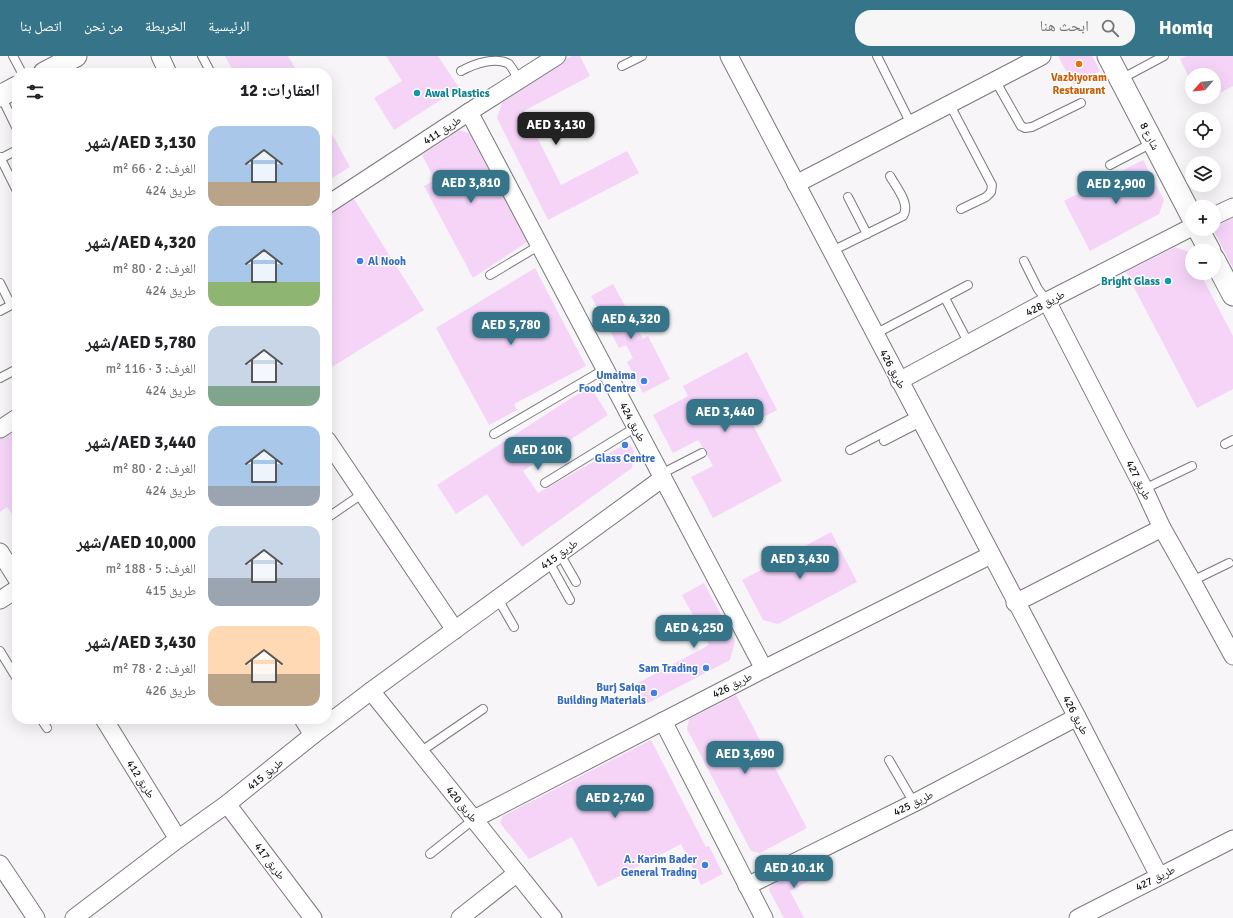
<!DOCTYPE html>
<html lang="ar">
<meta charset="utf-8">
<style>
:root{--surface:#fff;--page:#f6f6f6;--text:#202124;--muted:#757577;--accent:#357489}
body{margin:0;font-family:Signika,"Noto Naskh Arabic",sans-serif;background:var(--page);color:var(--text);direction:rtl;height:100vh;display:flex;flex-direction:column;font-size:15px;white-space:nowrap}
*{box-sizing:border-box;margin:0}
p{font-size:13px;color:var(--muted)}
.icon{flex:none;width:22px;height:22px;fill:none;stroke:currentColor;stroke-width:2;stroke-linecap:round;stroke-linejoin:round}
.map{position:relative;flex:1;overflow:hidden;direction:ltr}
.side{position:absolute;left:12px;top:12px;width:320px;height:656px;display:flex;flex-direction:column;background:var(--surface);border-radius:16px;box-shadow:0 4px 16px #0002;direction:rtl}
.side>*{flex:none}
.needle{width:26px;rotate:243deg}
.buttons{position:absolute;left:1185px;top:12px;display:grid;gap:8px}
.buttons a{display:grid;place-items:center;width:36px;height:36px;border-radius:50%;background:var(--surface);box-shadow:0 4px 16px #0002;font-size:20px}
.price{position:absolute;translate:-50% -34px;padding:0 9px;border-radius:8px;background:var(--accent);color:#fff;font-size:13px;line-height:26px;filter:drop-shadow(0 1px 2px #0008)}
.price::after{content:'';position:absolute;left:50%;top:24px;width:12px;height:9px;margin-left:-6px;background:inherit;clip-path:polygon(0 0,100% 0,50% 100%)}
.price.active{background:#222;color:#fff}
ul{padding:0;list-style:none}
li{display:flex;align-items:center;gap:12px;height:100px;padding:0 12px}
li span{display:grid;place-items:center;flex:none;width:112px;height:80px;border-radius:12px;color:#555}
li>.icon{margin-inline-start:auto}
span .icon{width:48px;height:48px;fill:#fffc;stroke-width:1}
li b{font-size:17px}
h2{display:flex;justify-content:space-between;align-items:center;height:48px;padding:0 12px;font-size:17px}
header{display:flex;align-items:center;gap:24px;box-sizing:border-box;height:56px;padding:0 20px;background:var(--accent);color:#fff}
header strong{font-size:19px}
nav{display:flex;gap:22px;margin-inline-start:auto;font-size:14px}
.search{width:280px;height:36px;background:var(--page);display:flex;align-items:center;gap:10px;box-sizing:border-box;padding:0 14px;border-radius:16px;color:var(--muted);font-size:15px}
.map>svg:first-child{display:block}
.building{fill:#f5d4f8}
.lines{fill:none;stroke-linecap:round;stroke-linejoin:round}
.service-casing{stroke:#7b797b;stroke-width:10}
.minor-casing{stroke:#7b797b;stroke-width:19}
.tertiary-casing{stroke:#7b797b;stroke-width:23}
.service{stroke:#fff;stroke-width:8}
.minor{stroke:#fff;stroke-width:17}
.tertiary{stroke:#fff;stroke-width:21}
.food-dot{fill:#e8710a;stroke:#fff;stroke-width:1.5}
.culture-dot{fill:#0f9aa8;stroke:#fff;stroke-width:1.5}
.shop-dot{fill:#3f7fe0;stroke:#fff;stroke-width:1.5}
.labels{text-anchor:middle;stroke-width:3;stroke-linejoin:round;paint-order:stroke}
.food-label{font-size:11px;font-weight:bold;fill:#c56008;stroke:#fff}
.culture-label{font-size:11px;font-weight:bold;fill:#0d838f;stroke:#fff;text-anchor:start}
.street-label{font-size:11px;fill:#151415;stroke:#fff}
.shop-label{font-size:11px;font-weight:bold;fill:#366cbe;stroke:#fff;text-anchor:end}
</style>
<header>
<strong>Homiq</strong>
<div class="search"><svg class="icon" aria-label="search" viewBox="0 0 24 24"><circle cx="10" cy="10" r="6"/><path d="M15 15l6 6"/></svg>ابحث هنا</div>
<nav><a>الرئيسية</a><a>الخريطة</a><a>من نحن</a><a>اتصل بنا</a></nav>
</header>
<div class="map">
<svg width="1233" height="862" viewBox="0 0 1233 862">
<rect width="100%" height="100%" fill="#f7f5f7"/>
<g class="building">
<polygon points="225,0 288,0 298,17 234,17"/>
<polygon points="386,0 438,0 459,32 394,74 374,42 402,25"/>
<polygon points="572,0 580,0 590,20 524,55 561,129 627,95 639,117 548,164 497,62 502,47 562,8 566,3"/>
<polygon points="1058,0 1092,0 1100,15 1074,29"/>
<polygon points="1187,0 1233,0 1233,30 1214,40 1214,19 1192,19 1192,27 1180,3"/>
<polygon points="327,69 350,111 327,125"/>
<polygon points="459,74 469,77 527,186 473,222 424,130 435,124 422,99"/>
<polygon points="1143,104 1164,144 1159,158 1090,195 1064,145"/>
<polygon points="354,143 424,254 327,314 327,159 332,157"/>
<polygon points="1233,162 1233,212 1213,173 1214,173 1214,171"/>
<polygon points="1175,191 1189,196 1192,201 1192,217 1200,217 1233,280 1233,333 1197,352 1126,216"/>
<polygon points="535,212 586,310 514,348 517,354 489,369 436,272"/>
<polygon points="613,228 643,283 648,280 670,323 643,337 627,306 633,302 626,289 619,292 591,240"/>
<polygon points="747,296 777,354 752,367 782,425 713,462 691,421 713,410 707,399 707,394 703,392 698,384 673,397 653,359 688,340 683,330"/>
<polygon points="590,330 608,359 523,415 538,437 629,386 634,396 632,412 522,491 487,438 456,458 437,429"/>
<polygon points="17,374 17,466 7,451 0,456 0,383 5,381"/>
<polygon points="831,476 857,526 778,568 763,564 742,524"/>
<polygon points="704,527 735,585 730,604 644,649 634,629 709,589 682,539"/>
<polygon points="736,639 807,772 760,797 751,795 687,673 689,663"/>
<polygon points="651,684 706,791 709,790 723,818 701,829 681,788 598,831 572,781 529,803 500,767 503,760"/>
<polygon points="822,804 828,815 790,835 804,862 784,862 769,834 771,829"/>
</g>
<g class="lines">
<defs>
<g id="service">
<polyline points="13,0 22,17"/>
<polyline points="202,0 211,17"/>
<polyline points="877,0 911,68"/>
<polyline points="622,10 642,0"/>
<path d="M 461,15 C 474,8 496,0 509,8 C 513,13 516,19 519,24"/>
<polyline points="1121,23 1164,0"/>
<polyline points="995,24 1021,70 1025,72 1032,71 1081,47"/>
<polyline points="1,40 17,73"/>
<polyline points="950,49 992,129 991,136 986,141 961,153"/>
<polyline points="0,101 17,135"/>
<polyline points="0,103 17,94"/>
<polyline points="1110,109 1152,87"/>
<polyline points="848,141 867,178"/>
<path d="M 832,195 L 903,160 C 911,148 896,131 890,120"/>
<polyline points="1024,205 1038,233 1047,245"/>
<polyline points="490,219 540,189"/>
<polyline points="0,227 11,249"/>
<polyline points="945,242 969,288"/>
<polyline points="0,255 17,246"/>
<polyline points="875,278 968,229"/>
<polyline points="0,322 17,313"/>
<polyline points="494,378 605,313"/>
<polyline points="884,385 921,366"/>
<polyline points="1225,388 1233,384"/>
<polyline points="850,394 918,359"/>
<polyline points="661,418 702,397"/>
<polyline points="545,427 636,371"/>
<polyline points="1144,433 1192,410"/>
<polyline points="327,462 362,438"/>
<polyline points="560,498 576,526"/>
<polyline points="549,506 570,544"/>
<polyline points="1192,525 1229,507"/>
<polyline points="498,543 514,571"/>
<polyline points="0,595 17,623"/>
<polyline points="41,663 47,672"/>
<polyline points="420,696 483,653"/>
<polyline points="889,704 914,747"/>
<polyline points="430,798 474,763"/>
</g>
<g id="minor">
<polyline points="160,0 168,17"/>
<polyline points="729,0 1077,661 1159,820"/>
<polyline points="469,56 764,613"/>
<polyline points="796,128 1042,0"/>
<polyline points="327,149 469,56 557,0"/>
<polyline points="1214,160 1233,151"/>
<polyline points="1047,245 1144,433 1162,472 1192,525 1233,600"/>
<polyline points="899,325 1047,245 1192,171"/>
<polyline points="0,373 17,362"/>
<polyline points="327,384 455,574"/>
<polyline points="0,496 17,523"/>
<polyline points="0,544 17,533"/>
<polyline points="1015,547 1162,472"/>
<polyline points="371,635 553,862"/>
<polyline points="104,663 178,783"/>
<polyline points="303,663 313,679"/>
<polyline points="663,665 764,862"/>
<polyline points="227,748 313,862"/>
<polyline points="474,763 764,613 991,499"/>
<polyline points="0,808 36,862"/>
<polyline points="747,830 914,747 1077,661"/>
<polyline points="74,862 178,783 227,748 313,679 371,635 663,422"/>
<polyline points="460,862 517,817"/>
<polyline points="1078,862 1233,783"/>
</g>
<g id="tertiary">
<polyline points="1108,0 1192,161"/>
<polyline points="44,17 76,0"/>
<polyline points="0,40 17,31"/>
<polyline points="1198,173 1210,195"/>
<polyline points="1214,203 1233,239"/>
</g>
</defs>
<use href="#service" class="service-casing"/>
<use href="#minor" class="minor-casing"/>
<use href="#tertiary" class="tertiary-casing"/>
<use href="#service" class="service"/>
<use href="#minor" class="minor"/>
<use href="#tertiary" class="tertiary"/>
</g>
<circle class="food-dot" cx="1079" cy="8" r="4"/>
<g class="culture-dot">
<circle cx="417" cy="37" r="4"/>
<circle cx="1168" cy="225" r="4"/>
</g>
<g class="shop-dot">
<circle cx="360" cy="205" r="4"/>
<circle cx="644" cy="325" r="4"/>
<circle cx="625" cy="389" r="4"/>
<circle cx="706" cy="612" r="4"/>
<circle cx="654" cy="637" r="4"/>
<circle cx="705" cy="809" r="4"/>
</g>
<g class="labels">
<g class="food-label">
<text x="1079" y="25">Vazbiyoram<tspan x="1079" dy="13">Restaurant</tspan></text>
</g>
<g class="culture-label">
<text x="425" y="41">Awal Plastics</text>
<text x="1160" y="229" text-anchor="end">Bright Glass</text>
</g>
<g class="street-label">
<text transform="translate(442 74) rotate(-33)" y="4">طريق 411</text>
<text transform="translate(1150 80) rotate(63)" y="4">شارع 8</text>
<text transform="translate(1045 247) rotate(-28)" y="4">طريق 428</text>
<text transform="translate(893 313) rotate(62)" y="4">طريق 426</text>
<text transform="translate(633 366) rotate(62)" y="4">طريق 424</text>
<text transform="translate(1139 424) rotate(63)" y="4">طريق 427</text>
<text transform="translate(559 498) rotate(-36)" y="4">طريق 415</text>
<text transform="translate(732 629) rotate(-27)" y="4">طريق 426</text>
<text transform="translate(1076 659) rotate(62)" y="4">طريق 426</text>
<text transform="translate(265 718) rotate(-39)" y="4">طريق 415</text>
<text transform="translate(141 723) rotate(58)" y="4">طريق 412</text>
<text transform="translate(913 747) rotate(-27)" y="4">طريق 425</text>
<text transform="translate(462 748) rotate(51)" y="4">طريق 420</text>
<text transform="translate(270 805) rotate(53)" y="4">طريق 417</text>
<text transform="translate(1155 822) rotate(-27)" y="4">طريق 427</text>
</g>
<g class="shop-label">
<text x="368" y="209" text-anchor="start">Al Nooh</text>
<text x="636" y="323">Umaima<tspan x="636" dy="13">Food Centre</tspan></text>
<text x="625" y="406" text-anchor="middle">Glass Centre</text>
<text x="698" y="616">Sam Trading</text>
<text x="646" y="635">Burj Saiqa<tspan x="646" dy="13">Building Materials</tspan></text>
<text x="697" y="807">A. Karim Bader<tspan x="697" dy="13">General Trading</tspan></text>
</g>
</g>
</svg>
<div class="buttons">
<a><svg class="needle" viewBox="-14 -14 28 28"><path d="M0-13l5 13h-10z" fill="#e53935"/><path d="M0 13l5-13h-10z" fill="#757577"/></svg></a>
<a><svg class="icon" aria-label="locate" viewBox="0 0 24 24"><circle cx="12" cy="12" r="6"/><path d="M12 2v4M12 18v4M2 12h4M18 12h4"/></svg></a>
<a><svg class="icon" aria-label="layers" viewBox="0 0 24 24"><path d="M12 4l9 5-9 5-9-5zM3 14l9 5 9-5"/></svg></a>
<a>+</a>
<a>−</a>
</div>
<b class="price active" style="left:556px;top:90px">AED 3,130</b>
<b class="price" style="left:471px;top:148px">AED 3,810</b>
<b class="price" style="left:1116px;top:149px">AED 2,900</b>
<b class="price" style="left:631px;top:284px">AED 4,320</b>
<b class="price" style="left:511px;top:290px">AED 5,780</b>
<b class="price" style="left:725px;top:377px">AED 3,440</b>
<b class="price" style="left:538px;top:415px">AED 10K</b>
<b class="price" style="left:800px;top:524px">AED 3,430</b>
<b class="price" style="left:694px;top:593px">AED 4,250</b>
<b class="price" style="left:745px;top:719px">AED 3,690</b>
<b class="price" style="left:615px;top:763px">AED 2,740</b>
<b class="price" style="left:794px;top:833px">AED 10.1K</b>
<section class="side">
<h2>العقارات: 12<svg class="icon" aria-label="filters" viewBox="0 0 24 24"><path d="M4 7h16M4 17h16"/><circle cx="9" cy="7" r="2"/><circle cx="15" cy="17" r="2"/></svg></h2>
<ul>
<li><span style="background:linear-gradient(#a9c7e8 70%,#b9a48a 0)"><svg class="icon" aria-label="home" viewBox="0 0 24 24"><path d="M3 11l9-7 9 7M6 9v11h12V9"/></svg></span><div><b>AED 3,130/شهر</b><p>الغرف: 2 · 66 m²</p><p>طريق 424</p></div></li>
<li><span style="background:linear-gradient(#a9c7e8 70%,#8fb573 0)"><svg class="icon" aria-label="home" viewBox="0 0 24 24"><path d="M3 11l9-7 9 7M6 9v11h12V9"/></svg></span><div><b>AED 4,320/شهر</b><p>الغرف: 2 · 80 m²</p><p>طريق 424</p></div></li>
<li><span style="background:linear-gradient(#c9d6e8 75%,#7fa58c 0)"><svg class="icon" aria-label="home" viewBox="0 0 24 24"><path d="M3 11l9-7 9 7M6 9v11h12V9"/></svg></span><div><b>AED 5,780/شهر</b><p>الغرف: 3 · 116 m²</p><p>طريق 424</p></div></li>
<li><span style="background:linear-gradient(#a9c7e8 75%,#9aa5b1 0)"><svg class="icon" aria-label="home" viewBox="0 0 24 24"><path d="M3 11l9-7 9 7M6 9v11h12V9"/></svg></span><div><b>AED 3,440/شهر</b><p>الغرف: 2 · 80 m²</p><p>طريق 424</p></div></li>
<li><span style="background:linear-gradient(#c9d6e8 65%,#9aa5b1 0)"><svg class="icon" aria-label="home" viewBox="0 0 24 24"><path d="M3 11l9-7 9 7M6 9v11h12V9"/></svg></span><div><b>AED 10,000/شهر</b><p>الغرف: 5 · 188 m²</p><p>طريق 415</p></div></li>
<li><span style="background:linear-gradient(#ffd9b3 60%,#b9a48a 0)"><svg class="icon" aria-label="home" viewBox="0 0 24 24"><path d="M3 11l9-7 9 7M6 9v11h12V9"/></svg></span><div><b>AED 3,430/شهر</b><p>الغرف: 2 · 78 m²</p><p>طريق 426</p></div></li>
</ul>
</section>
</div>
